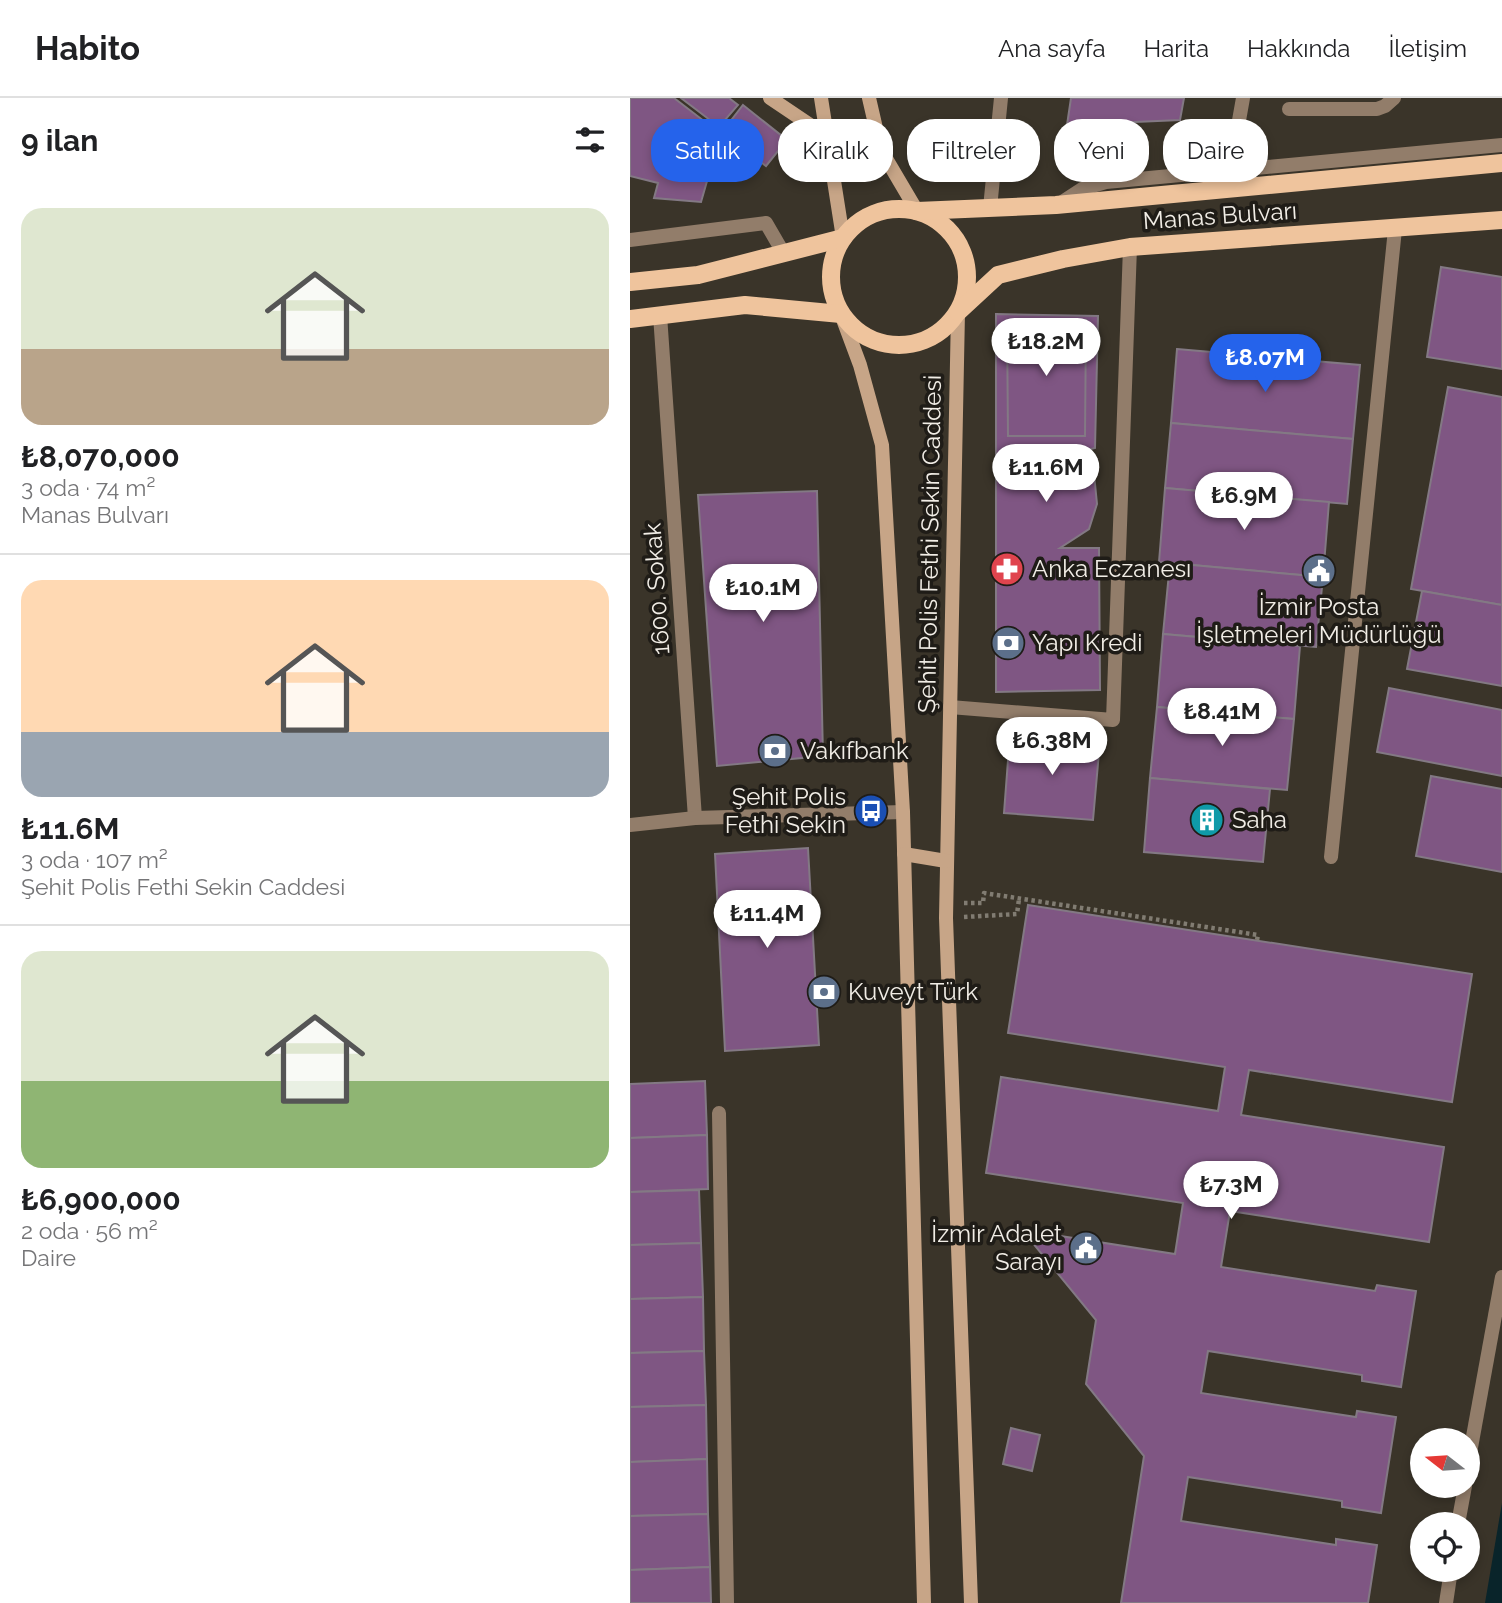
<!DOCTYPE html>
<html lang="tr">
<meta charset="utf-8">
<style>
:root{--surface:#fff;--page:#f6f6f6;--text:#202124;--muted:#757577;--line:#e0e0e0;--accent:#2563eb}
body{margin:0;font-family:Raleway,sans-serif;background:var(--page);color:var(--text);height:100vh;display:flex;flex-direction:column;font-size:26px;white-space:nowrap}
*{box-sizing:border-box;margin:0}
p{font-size:23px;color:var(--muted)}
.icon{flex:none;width:38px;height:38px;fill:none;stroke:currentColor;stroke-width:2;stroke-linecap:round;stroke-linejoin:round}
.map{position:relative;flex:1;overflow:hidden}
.details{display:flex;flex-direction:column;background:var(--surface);width:630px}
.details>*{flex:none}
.hud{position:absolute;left:21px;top:21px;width:665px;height:63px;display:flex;gap:14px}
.needle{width:46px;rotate:287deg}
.tools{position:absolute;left:780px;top:1330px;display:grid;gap:14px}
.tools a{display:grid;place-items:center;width:70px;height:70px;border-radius:50%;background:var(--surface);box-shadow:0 4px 10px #0003;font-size:35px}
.price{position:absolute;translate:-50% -60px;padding:0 16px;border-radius:24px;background:#fff;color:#222;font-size:23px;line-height:46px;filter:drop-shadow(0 2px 4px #0008)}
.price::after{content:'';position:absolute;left:50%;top:42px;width:21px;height:16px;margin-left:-10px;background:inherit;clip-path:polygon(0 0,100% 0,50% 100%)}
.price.selected{background:var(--accent);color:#fff}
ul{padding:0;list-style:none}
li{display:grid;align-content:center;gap:14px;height:371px;padding:0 21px}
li+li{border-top:2px solid var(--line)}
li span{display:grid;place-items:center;height:217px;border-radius:21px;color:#555}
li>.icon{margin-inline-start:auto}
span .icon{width:126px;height:126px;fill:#fffc;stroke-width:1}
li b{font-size:30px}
h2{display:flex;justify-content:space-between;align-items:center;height:84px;padding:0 21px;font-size:30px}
.pill{padding:0 24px;border-radius:28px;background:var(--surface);box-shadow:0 4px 10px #0003;font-size:24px;line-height:63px}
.pill.selected{background:var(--accent);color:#fff}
header{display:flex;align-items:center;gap:42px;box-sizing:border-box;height:98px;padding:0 35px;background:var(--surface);border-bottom:2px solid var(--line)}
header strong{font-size:33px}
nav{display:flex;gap:38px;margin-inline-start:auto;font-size:24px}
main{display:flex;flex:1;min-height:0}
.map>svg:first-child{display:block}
.water{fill:#09242a}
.building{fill:#7f5683;stroke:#837984;stroke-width:2}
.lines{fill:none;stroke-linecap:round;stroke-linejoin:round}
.path{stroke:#817c72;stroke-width:4.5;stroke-dasharray:3.5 3.5;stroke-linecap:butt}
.lane{stroke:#927d6a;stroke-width:14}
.street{stroke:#927d6a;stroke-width:14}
.secondary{stroke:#c7a587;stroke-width:14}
.primary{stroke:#efc49d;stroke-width:18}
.labels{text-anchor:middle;stroke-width:7;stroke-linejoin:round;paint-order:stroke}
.street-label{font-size:24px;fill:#f1ede6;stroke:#1f1c17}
.poi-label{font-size:24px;fill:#f1ede6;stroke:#1f1c17;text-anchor:start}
</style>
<header>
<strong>Habito</strong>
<nav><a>Ana sayfa</a><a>Harita</a><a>Hakkında</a><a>İletişim</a></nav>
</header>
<main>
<section class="details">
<h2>9 ilan<svg class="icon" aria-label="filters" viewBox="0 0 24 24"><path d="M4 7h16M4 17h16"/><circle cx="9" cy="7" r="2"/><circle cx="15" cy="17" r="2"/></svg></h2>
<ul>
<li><span style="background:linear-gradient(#dfe7d0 65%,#b9a48a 0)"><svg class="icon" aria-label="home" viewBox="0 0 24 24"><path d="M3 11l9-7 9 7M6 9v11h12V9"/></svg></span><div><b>₺8,070,000</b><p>3 oda · 74 m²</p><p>Manas Bulvarı</p></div></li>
<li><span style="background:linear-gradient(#ffd9b3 70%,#9aa5b1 0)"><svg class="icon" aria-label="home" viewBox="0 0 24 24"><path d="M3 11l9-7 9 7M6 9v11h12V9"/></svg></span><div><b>₺11.6M</b><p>3 oda · 107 m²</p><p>Şehit Polis Fethi Sekin Caddesi</p></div></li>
<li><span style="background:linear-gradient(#dfe7d0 60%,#8fb573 0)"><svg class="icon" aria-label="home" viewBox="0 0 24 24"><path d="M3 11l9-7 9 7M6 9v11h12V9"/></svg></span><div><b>₺6,900,000</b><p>2 oda · 56 m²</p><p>Daire</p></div></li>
</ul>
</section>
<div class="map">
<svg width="872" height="1505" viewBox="0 0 872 1505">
<rect width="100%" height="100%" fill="#3a3429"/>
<polygon class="water" points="872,1405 872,1505 855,1505"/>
<g class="building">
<polygon points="0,0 44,0 74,23 67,45 86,52 71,104 24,100 28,85 0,78"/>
<polygon points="51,0 99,0 108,7 89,29"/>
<polygon points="441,0 554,0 550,22 437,27"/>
<polygon points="113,7 157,42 136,68 92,34"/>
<polygon points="811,169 872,179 872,271 797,259"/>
<polygon points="366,216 468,218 465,350 427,360 451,363 464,376 467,406 459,431 430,450 469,450 470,592 366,594"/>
<polygon points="377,222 456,222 455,338 378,338"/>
<polygon points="547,251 730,267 723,341 541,325"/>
<polygon points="818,289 872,299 872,507 781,491"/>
<polygon points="541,325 723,341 717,406 535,390"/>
<polygon points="535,390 699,404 693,479 529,464"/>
<polygon points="187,393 193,658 87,668 68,397"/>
<polygon points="540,465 693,479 686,549 533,536"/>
<polygon points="792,493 872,507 872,588 777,571"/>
<polygon points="533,536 670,548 664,621 527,609"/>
<polygon points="759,590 872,612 872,678 747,654"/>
<polygon points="527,609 664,621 657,692 520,680"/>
<polygon points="380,636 470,643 463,722 374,715"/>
<polygon points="801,678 872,691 872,774 786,758"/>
<polygon points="520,680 640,691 633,764 514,754"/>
<polygon points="178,750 189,947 95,953 85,756"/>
<polygon points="398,807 842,876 822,1004 619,972 611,1017 814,1049 799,1144 600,1113 591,1169 745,1193 747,1187 786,1193 771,1289 732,1283 732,1277 578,1253 571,1295 726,1319 727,1313 766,1319 751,1415 712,1409 712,1403 558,1379 551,1423 706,1447 706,1441 747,1447 738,1505 491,1505 514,1358 456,1286 466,1222 392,1132 545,1156 553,1105 356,1075 371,979 588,1013 595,969 378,935"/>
<polygon points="75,983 77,1037 0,1040 0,986"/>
<polygon points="77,1037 78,1091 0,1094 0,1040"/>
<polygon points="69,1092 71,1145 0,1147 0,1094"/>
<polygon points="71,1145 73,1199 0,1201 0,1147"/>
<polygon points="73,1199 74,1253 0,1255 0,1201"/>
<polygon points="74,1253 76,1307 0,1309 0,1255"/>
<polygon points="76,1307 77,1361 0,1364 0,1309"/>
<polygon points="381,1330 410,1337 402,1373 373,1366"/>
<polygon points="77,1361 78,1416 0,1418 0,1364"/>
<polygon points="78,1416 80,1469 0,1472 0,1418"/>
<polygon points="80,1469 81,1505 0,1505 0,1472"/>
</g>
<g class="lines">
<g class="path">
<polyline points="334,805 353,805 354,795 628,837 627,842"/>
<polyline points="334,819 387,816 389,801"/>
</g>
<g class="lane">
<polyline points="659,11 747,11 755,8 764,0"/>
<polyline points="429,106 452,91 476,84 872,47"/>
<polyline points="0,142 136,125 154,156"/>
<polyline points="320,609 483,622 500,149"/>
<polyline points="701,759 765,131"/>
<polyline points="89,1015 97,1505"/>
</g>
<g class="street">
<polyline points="600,73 613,0"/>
<polyline points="360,110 371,0"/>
<polyline points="30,217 65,720"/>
<polyline points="0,727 65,720 273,714"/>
<polyline points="838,1366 872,1179"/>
<polyline points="828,1426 835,1388"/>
<polyline points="816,1505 821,1472"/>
</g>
<g class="secondary">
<polyline points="140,0 198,39"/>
<polyline points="191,0 213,140"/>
<polyline points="239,0 251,52 287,113"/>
<polyline points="328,214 316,820 341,1505"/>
<polyline points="211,216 230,267 252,347 273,714 294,1505"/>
<polyline points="274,756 316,763"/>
</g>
<g class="primary">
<circle cx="269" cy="179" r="68"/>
<polyline points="287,113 426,107 872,65"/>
<polyline points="0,184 68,177 213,140"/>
<polyline points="328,214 368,177 433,161 500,149 872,122"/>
<polyline points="0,221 115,207 211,216"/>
</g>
</g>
<defs>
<symbol id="pharmacy-disc" viewBox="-11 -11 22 22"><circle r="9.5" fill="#e0444e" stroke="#1f1c17"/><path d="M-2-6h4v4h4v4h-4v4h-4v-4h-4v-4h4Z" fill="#fff"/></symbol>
<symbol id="civic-disc" viewBox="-11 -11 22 22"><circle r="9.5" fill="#5c6f8a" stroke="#1f1c17"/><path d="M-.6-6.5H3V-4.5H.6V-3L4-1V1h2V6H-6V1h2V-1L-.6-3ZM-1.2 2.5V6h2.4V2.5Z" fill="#fff"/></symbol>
<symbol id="bank-disc" viewBox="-11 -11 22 22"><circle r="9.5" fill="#5c6f8a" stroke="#1f1c17"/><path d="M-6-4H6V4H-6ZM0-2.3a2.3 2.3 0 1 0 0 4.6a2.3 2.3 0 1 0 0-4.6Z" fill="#fff"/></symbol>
<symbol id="bus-disc" viewBox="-11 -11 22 22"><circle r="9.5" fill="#1a4fb4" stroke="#1f1c17"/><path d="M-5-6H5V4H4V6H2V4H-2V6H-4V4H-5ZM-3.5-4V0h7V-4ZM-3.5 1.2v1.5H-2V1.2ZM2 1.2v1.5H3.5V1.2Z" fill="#fff"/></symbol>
<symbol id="building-disc" viewBox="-11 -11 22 22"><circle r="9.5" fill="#0f9aa8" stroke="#1f1c17"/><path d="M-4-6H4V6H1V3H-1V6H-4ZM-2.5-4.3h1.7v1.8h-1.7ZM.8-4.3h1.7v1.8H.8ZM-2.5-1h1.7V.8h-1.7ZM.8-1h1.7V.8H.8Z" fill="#fff"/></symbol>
</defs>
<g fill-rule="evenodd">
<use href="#pharmacy-disc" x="358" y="452" width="38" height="38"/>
<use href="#civic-disc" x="670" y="454" width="38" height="38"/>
<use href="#bank-disc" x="359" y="526" width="38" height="38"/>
<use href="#bank-disc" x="126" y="634" width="38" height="38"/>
<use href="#bus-disc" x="222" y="694" width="38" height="38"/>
<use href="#building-disc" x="558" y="703" width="38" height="38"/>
<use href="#bank-disc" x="175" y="875" width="38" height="38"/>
<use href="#civic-disc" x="437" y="1131" width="38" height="38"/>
</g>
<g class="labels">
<g class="street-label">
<text transform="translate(590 118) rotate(-4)" y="8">Manas Bulvarı</text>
<text transform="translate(300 446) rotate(-89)" y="8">Şehit Polis Fethi Sekin Caddesi</text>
<text transform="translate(27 491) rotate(-94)" y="8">1600. Sokak</text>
</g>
<g class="poi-label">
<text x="402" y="479">Anka Eczanesı</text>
<text x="689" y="517" text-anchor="middle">İzmir Posta<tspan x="689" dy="28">İşletmeleri Müdürlüğü</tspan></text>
<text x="402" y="553">Yapı Kredi</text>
<text x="170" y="661">Vakıfbank</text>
<text x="216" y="707" text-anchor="end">Şehit Polis<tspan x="216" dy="28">Fethi Sekin</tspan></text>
<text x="602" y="730">Saha</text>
<text x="218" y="902">Kuveyt Türk</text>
<text x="432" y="1144" text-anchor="end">İzmir Adalet<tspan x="432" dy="28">Sarayı</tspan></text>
</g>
</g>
</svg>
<div class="tools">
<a><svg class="needle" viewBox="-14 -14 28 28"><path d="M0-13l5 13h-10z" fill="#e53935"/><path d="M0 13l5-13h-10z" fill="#757577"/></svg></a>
<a><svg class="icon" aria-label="locate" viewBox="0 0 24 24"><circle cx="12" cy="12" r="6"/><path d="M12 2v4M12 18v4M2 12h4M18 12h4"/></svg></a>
</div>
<b class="price" style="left:416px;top:280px">₺18.2M</b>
<b class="price selected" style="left:635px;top:296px">₺8.07M</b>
<b class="price" style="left:416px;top:406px">₺11.6M</b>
<b class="price" style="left:614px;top:434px">₺6.9M</b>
<b class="price" style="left:133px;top:526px">₺10.1M</b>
<b class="price" style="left:592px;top:650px">₺8.41M</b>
<b class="price" style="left:422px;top:679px">₺6.38M</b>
<b class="price" style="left:137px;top:852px">₺11.4M</b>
<b class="price" style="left:601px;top:1123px">₺7.3M</b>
<div class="hud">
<a class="pill selected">Satılık</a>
<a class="pill">Kiralık</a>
<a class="pill">Filtreler</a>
<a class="pill">Yeni</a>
<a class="pill">Daire</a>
</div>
</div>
</main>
